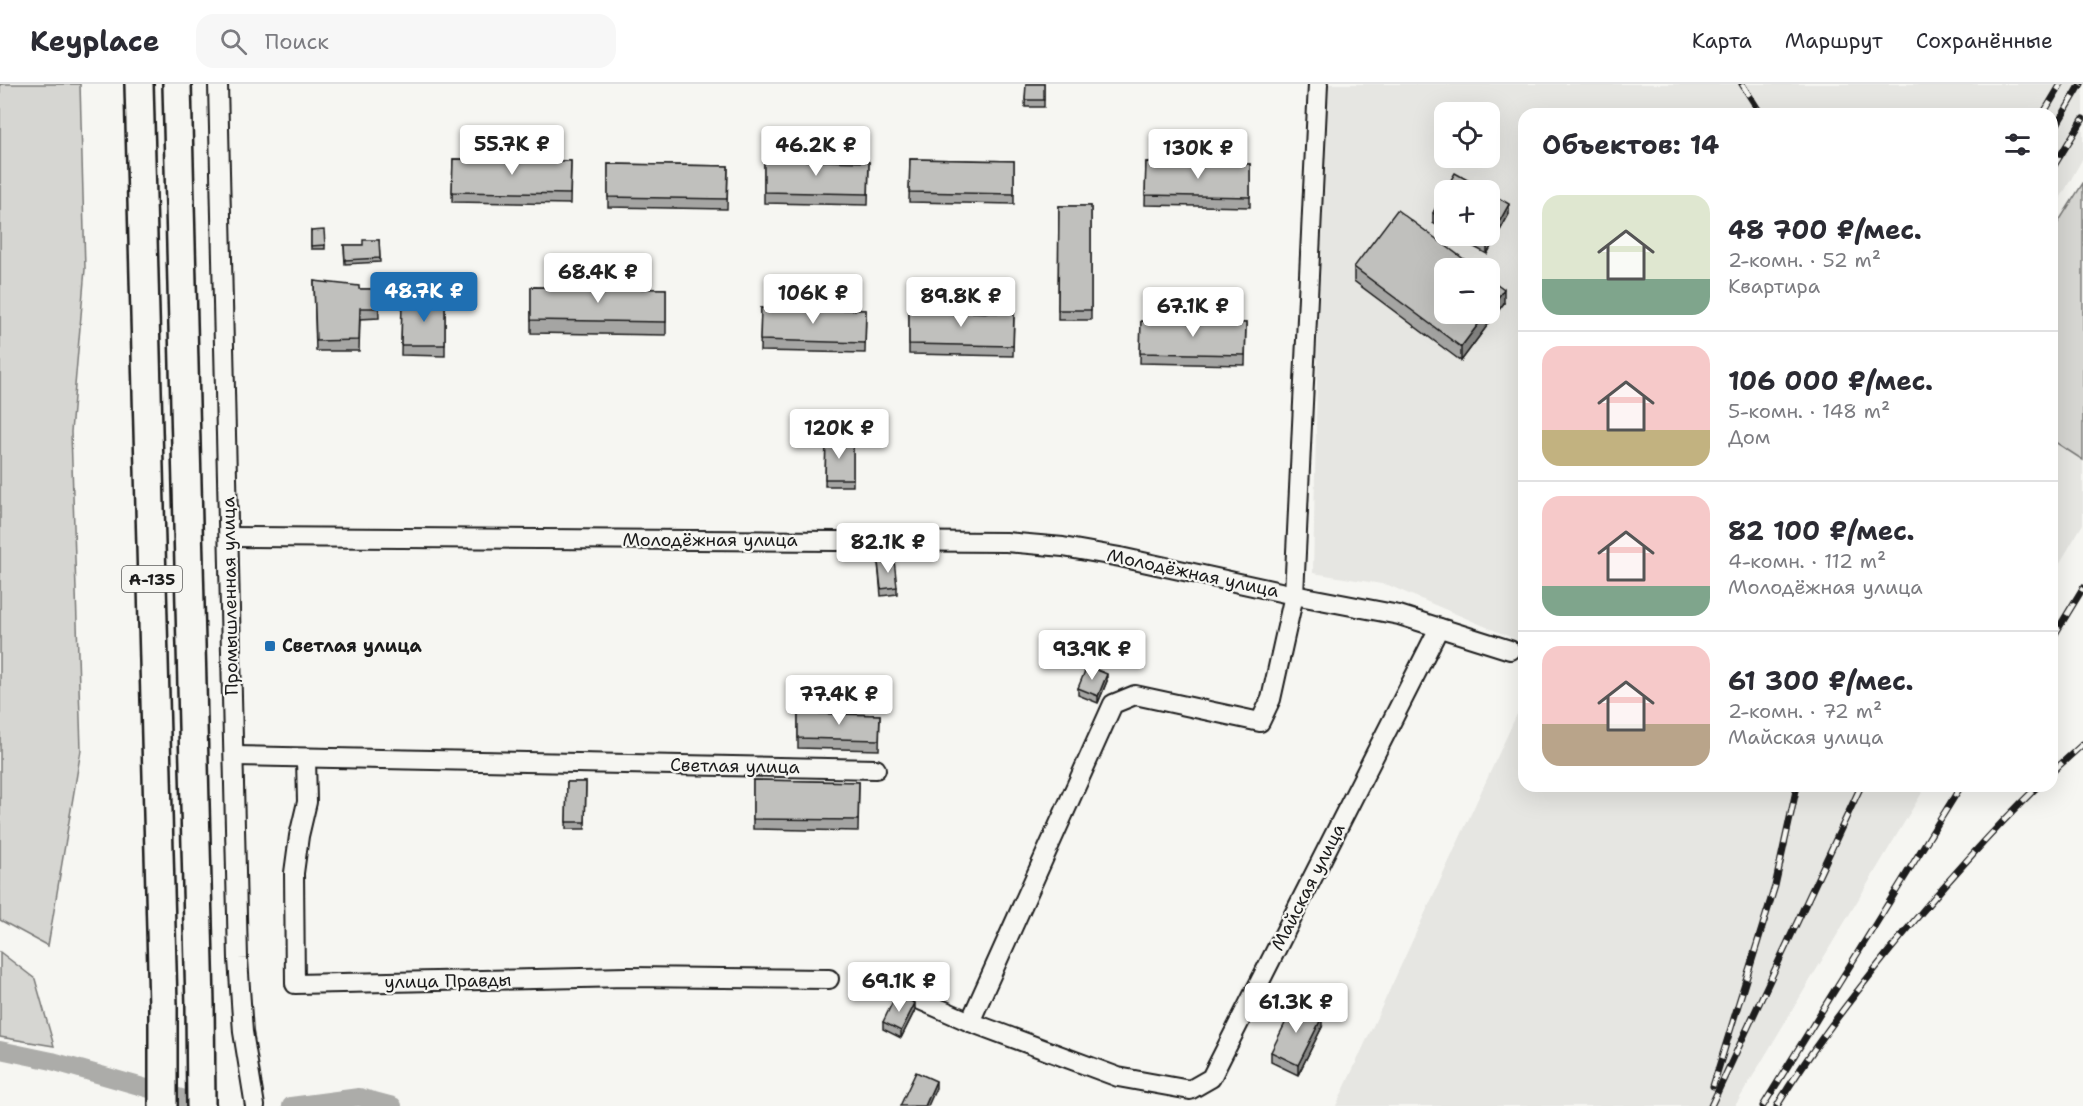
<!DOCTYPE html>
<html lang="ru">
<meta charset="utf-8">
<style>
:root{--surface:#fff;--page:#f7f7f7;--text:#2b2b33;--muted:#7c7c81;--line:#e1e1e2;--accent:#1f6fb2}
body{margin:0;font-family:"Shantell Sans",sans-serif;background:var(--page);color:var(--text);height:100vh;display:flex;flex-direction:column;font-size:22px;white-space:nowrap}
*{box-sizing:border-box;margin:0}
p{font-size:20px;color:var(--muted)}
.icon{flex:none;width:33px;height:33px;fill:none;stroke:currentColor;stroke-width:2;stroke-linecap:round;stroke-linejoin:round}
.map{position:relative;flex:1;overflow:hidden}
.panel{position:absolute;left:1518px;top:24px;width:540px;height:684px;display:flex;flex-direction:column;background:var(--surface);border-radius:18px;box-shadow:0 6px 24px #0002}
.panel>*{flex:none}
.fabs{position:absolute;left:1434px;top:18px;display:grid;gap:12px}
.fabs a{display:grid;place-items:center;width:66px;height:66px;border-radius:12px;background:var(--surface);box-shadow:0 6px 24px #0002;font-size:30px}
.price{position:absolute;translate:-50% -51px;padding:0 14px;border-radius:6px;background:#fff;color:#222;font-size:20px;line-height:39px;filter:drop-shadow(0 2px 3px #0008)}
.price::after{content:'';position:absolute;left:50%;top:36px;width:18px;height:14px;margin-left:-9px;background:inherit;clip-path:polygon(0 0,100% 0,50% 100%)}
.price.current{background:var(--accent);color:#fff}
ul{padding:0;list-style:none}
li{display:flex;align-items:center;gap:18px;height:150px;padding:0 24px}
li+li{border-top:2px solid var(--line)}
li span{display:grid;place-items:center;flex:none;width:168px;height:120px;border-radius:18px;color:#555}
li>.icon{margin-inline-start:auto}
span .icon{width:72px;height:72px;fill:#fffc;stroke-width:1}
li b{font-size:26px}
h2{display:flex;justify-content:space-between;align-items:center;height:72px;padding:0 24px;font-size:26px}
header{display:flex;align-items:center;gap:36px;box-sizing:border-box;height:84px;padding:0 30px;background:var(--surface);border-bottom:2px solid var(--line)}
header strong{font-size:28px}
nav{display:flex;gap:33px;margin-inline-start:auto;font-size:21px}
.search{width:420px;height:54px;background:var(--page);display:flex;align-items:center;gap:15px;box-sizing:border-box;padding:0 21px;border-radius:18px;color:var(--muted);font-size:22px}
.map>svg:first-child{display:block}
.built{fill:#e6e6e2;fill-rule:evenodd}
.green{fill:#d6d6d2;stroke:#797977;stroke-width:1.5}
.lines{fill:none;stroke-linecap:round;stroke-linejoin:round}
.canal{stroke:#acaca9;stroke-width:18}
.minor-casing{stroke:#1c1c1c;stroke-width:22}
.highway-casing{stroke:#1c1c1c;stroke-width:32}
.minor{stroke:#f6f6f2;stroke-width:18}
.highway{stroke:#f6f6f2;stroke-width:27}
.rail-casing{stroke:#1c1c1c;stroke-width:7}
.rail{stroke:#f6f6f2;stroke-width:4.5;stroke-dasharray:14;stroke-linecap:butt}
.wall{fill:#a5a5a3;stroke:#1c1c1c;stroke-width:1.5}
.shaded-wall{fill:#868684;stroke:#1c1c1c;stroke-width:1.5}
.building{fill:#c0c0bd;stroke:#1c1c1c;stroke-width:1.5}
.poi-dot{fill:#1f6fb2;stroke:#f6f6f2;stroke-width:2}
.labels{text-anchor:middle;stroke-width:4.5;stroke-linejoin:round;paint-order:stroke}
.shield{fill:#f6f6f2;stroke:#5d5d5c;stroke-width:1.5}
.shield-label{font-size:16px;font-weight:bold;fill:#1c1c1c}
.street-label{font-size:18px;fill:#1c1c1c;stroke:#f6f6f2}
.poi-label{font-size:18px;font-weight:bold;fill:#1c1c1c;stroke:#f6f6f2;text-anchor:start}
</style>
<header>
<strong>Keyplace</strong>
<div class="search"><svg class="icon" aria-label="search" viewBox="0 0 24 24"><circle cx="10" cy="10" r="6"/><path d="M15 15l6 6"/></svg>Поиск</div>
<nav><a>Карта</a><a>Маршрут</a><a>Сохранённые</a></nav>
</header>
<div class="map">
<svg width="2083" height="1022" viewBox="0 0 2083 1022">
<rect width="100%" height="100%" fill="#f6f6f2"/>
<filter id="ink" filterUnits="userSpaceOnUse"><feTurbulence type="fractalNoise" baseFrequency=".0167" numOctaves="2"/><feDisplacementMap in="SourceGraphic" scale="12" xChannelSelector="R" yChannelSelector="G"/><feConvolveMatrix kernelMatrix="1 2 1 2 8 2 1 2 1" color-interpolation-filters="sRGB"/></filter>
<g filter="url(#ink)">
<g class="built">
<path d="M 1323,0 L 2083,0 L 2083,74 L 2052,129 L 2052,30 L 1524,30 L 1524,559 L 1388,501 L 1313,489 ZM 1444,28 L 1490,28 L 1490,74 L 1444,74 ZM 1444,106 L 1490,106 L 1490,152 L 1444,152 ZM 1444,184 L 1490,184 L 1490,230 L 1444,230 Z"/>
<polygon points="2052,356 2083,376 2083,440 2052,492"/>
<polygon points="1524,615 1524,702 1926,702 1735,1022 1336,1022"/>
</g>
<g class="green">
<polygon points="0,0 80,0 85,185 71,348 81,666 48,862 0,836"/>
<polygon points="2083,99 2083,376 2052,356 2052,148"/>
<polygon points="0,868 35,895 54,962 0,953"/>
</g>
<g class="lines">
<g class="canal">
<polyline points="0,966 52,977 209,1022"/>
<polyline points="291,1022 359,1013 393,1022"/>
</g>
<defs>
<g id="minor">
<polyline points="218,0 238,875 243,948 255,1022"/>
<polyline points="1318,0 1294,511 1271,615 1260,638 1135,611 1113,620 970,938 1118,993 1190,1006 1211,994 1439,544"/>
<polyline points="229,453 1006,458 1063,463 1120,473 1294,511 1399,531 1510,566"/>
<polyline points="234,672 876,685"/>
<polyline points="306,674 307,718 299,752 294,789 295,900 627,893 829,895"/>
<polyline points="870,894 970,938"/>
</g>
<g id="highway">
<polyline points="139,0 163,922 163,1022"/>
<polyline points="177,0 200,921 201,1022"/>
</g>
</defs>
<use href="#minor" class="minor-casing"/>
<use href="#highway" class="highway-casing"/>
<use href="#minor" class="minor"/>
<use href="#highway" class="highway"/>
<defs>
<g id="rail">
<polyline points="1742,0 1761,30"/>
<polyline points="2043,30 2061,0"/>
<polyline points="2052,49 2081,0"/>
<polyline points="2052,85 2083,35"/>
<polyline points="2052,555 2083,504"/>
<polyline points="2052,688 2083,660"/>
<polyline points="1713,1002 1775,802 1797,702"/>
<polyline points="1711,1022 1861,702"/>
<polyline points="1763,1022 1961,702"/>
<path d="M 1777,1022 C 1810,967 1850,916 1890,866 C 1937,809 1985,754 2038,702"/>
</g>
</defs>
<use href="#rail" class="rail-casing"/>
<use href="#rail" class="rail"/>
</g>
<g class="wall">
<polygon points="1026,0 1044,0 1044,23 1025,23"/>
<polygon points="453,75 571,77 570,120 452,118"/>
<polygon points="910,75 1014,77 1014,120 909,118"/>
<polygon points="764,76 869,78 868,121 764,119"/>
<polygon points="1146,78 1250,80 1250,123 1145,121"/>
<polygon points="608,80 728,82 727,125 608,123"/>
<polygon points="1444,108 1444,146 1433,139 1433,129"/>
<polygon points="1059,122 1091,122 1091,236 1058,236"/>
<polygon points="1509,130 1487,170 1454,152 1490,152"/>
<polygon points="311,147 325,161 325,165 311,165"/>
<polygon points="379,156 380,178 345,180 344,161 363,161"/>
<polygon points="1354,183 1504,219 1461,277 1354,197"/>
<polygon points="314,197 359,205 378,205 379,234 360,235 359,267 316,267"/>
<polygon points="531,203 666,205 666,251 531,249"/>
<polygon points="445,214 445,272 401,271 402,219 428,220"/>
<polygon points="761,224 866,226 865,269 760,267"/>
<polygon points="909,227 1014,229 1013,272 909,270"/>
<polygon points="1141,237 1246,239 1245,281 1140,279"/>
<polygon points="826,356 853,356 853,402 825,402"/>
<polygon points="878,478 897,503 897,510 881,512"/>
<polygon points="1107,597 1098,619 1078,611 1078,604"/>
<polygon points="798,629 880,631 879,666 798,664"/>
<polygon points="753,696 859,698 858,747 753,745"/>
<polygon points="567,698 586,698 585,745 566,745"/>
<polygon points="915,926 901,954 883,945 883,938"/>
<polygon points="1322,943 1298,991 1271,978 1271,968"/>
</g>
<g class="shaded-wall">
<polygon points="1509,120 1509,130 1487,170 1487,160"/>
<polygon points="1504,205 1504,219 1461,277 1461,263 1486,230 1490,230 1490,225"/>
<polygon points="1107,590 1107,597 1098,619 1098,612"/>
<polygon points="915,919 915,926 901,954 901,947"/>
<polygon points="1322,933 1322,943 1298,991 1298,981"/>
<polygon points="936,997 936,1004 928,1022 925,1022"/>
</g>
<g class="building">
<polygon points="1026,0 1044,0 1044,16 1025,16"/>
<polygon points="453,75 571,77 570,110 452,108"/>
<polygon points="910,75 1014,77 1014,110 909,108"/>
<polygon points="764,76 869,78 868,110 764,108"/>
<polygon points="1146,78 1250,80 1250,113 1145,111"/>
<polygon points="608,80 728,82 727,115 608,113"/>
<polygon points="1455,89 1485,106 1445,106"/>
<polygon points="1444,108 1444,136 1433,129"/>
<polygon points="1490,109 1509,120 1487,160 1472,152 1490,152"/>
<polygon points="1059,122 1091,122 1091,226 1058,226"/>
<polygon points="1397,126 1476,184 1444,184 1444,230 1486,230 1461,263 1354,183"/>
<polygon points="324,146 325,161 311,162 311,147"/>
<polygon points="363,156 379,156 380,174 345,176 344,161 363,161"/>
<polygon points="1490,195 1504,205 1490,225"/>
<polygon points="314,197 359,202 359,205 378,205 379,224 360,224 359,256 316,257"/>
<polygon points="531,203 666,205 666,238 531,236"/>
<polygon points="428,213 445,214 445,261 401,261 402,219 428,220"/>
<polygon points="761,224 866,226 865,259 760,256"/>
<polygon points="909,227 1014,229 1013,262 909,260"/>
<polygon points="1141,237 1246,239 1245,271 1140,269"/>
<polygon points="826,356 853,356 853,395 825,395"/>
<polygon points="894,476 897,503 881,505 878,478"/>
<polygon points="1087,582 1107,590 1098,612 1078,604"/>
<polygon points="798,629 880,631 879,656 798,654"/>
<polygon points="753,696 859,698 858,736 753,735"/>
<polygon points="567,698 586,698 585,738 566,738"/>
<polygon points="896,911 915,919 901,947 883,938"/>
<polygon points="1295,919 1322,933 1298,981 1271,968"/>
<polygon points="916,988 936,997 925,1022 900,1022"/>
</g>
</g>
<rect class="poi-dot" x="264" y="556" width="12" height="12" rx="3"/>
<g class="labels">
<rect class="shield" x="122" y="482" width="60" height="26" rx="4.5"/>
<g class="shield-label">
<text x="152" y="501">А-135</text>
</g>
<g class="street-label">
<text x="710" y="462">Молодёжная улица</text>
<text transform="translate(1193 489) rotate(12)" y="6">Молодёжная улица</text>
<text transform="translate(230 512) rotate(-91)" y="6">Промышленная улица</text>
<text transform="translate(735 682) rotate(1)" y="6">Светлая улица</text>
<text transform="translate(1308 803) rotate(-63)" y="6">Майская улица</text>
<text transform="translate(448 897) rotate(-1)" y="6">улица Правды</text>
</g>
<g class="poi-label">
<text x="282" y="568">Светлая улица</text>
</g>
</g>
</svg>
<div class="fabs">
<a><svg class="icon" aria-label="locate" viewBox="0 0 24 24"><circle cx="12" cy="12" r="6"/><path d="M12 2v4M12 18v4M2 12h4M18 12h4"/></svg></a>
<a>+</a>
<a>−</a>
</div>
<b class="price" style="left:512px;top:92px">55.7K ₽</b>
<b class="price" style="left:816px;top:93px">46.2K ₽</b>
<b class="price" style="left:1198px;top:96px">130K ₽</b>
<b class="price" style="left:598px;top:220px">68.4K ₽</b>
<b class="price current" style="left:424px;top:239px">48.7K ₽</b>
<b class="price" style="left:813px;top:241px">106K ₽</b>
<b class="price" style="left:961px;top:244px">89.8K ₽</b>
<b class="price" style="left:1193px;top:254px">67.1K ₽</b>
<b class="price" style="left:839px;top:376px">120K ₽</b>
<b class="price" style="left:888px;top:490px">82.1K ₽</b>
<b class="price" style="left:1092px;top:597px">93.9K ₽</b>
<b class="price" style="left:839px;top:642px">77.4K ₽</b>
<b class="price" style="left:899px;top:929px">69.1K ₽</b>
<b class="price" style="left:1296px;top:950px">61.3K ₽</b>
<section class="panel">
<h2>Объектов: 14<svg class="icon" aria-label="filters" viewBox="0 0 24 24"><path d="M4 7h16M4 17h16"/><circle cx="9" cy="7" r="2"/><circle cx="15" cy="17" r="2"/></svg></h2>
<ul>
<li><span style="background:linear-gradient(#dfe7d0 70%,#7fa58c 0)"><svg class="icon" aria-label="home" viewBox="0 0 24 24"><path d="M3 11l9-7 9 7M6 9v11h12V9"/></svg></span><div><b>48 700 ₽/мес.</b><p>2-комн. · 52 m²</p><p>Квартира</p></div></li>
<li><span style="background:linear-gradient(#f6c9c9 70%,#c2b280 0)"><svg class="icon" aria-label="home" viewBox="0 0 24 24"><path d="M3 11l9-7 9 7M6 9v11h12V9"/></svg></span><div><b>106 000 ₽/мес.</b><p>5-комн. · 148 m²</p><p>Дом</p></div></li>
<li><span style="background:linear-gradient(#f6c9c9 75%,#7fa58c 0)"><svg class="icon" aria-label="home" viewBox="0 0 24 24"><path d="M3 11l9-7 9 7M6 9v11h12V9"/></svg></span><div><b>82 100 ₽/мес.</b><p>4-комн. · 112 m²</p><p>Молодёжная улица</p></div></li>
<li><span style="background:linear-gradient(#f6c9c9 65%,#b9a48a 0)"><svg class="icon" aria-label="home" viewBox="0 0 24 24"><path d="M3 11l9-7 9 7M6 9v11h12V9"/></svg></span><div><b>61 300 ₽/мес.</b><p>2-комн. · 72 m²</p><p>Майская улица</p></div></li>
</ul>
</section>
</div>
